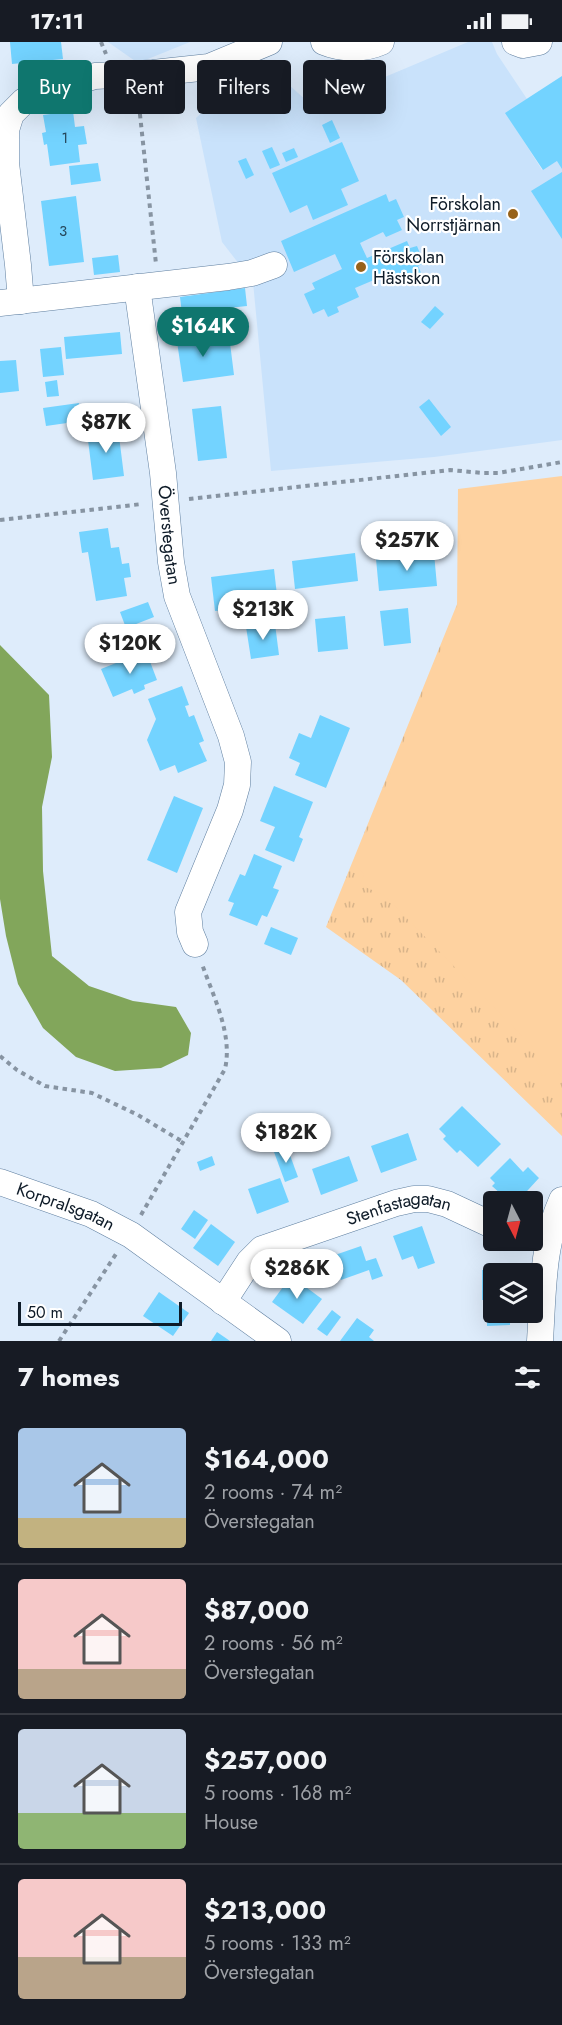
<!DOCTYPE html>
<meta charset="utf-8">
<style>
:root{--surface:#171b24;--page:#20242c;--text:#f1f3f6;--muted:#9ea1a6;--line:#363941;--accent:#0f766e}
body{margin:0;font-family:Jost,sans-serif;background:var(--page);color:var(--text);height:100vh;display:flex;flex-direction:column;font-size:22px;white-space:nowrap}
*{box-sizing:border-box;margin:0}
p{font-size:20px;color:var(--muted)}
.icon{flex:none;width:33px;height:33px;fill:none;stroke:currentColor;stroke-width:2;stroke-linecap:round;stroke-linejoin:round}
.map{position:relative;height:1299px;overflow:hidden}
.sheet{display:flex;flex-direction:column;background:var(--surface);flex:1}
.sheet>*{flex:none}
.guide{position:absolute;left:18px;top:18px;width:526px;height:54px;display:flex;gap:12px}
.needle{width:39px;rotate:174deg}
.tools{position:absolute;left:483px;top:1149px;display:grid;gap:12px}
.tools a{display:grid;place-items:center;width:60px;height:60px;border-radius:6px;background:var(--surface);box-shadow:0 6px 24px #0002;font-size:30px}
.scale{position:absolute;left:18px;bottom:15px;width:164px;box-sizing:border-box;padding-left:6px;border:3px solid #0e1b28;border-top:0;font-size:16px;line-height:21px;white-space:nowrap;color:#0e1b28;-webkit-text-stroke:4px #fff;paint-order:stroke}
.price{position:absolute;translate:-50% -51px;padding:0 14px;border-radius:21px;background:#fff;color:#222;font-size:20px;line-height:39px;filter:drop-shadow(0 2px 3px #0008)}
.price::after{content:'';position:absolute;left:50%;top:36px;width:18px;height:14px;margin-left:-9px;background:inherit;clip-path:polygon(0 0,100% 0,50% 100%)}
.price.current{background:var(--accent);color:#fff}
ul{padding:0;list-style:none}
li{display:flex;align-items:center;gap:18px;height:150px;padding:0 18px}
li+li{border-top:2px solid var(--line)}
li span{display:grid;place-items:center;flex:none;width:168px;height:120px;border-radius:6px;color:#555}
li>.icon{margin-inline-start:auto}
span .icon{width:72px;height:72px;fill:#fffc;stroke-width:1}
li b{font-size:26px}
h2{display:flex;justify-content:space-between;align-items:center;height:72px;padding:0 18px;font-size:26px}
.pill{padding:0 21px;border-radius:6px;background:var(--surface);box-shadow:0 6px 24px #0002;font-size:21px;line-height:54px}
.pill.current{background:var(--accent);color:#fff}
.status{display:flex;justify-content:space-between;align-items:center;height:42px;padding:0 30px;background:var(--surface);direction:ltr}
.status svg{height:16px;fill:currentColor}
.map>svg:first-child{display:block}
.built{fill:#c9e2fb}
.grass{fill:url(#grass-tufts)}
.pitch{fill:#fed2a0}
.water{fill:#82a65b}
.building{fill:#73d3ff}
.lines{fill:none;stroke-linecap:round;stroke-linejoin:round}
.minor-casing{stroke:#5e7e9f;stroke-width:27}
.path{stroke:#8794a2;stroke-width:4;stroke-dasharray:4.5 4.5;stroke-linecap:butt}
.minor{stroke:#fff;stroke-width:26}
.poi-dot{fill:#976219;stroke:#fff;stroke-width:2}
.labels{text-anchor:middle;stroke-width:4.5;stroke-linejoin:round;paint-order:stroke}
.number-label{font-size:15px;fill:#27495e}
.poi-label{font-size:18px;fill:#0e1b28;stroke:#fff;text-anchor:end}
.street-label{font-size:18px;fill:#0e1b28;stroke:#fff}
</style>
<div class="status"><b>17:11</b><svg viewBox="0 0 49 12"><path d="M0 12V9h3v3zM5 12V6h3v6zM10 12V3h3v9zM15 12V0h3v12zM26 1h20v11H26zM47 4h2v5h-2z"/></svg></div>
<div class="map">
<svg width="562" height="1299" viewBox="0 0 562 1299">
<defs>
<pattern id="grass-tufts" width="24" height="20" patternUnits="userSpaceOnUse" patternTransform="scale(1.5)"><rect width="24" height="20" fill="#fed2a0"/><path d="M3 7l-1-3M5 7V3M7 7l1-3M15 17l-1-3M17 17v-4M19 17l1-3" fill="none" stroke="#d8b48a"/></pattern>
</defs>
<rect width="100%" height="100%" fill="#deecfb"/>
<g class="built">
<polygon points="108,0 190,0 138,21"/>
<polygon points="468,0 492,0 497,12 527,57 506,71 542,128 562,116 562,398 434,415 271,429 253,240 222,200 196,76 208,65 273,37 287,41 309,61 327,53 333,69 358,58 354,48"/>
</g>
<polygon class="grass" points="505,444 562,489 562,1094 401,938 326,885"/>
<polygon class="pitch" points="562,434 562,1035 557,1030 542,1034 532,1004 384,853 360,843 364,832 354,822 457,568 458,447"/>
<polygon class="water" points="0,603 49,653 52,715 42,765 43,829 52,914 89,944 133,959 176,965 191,991 188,1013 161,1026 115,1029 76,1015 43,986 18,942 6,894 0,857"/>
<g class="building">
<polygon points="10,0 61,0 63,17 12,22"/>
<polygon points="562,34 562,127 557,119 543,128 505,71"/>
<polygon points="73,69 75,85 84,84 87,102 78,103 80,120 50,124 47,102 44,103 42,91 46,90 43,73"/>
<polygon points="332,78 340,96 330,101 322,83"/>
<polygon points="342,100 359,139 341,147 348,163 313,178 307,163 290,171 272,131"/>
<polygon points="272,105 280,123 270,127 262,109"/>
<polygon points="294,106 298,115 286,120 282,111"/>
<polygon points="246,116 254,133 246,137 238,119"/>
<polygon points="98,121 101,139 71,143 69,124"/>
<polygon points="562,130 562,197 531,149"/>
<polygon points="386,152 389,160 396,157 404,175 397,178 402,188 386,195 383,190 360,201 367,216 407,199 410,206 417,204 424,221 418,224 422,233 406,240 404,235 385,244 381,235 355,246 359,255 337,265 339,270 328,275 324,267 313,272 304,252 315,247 312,241 342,227 335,212 294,230 281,199"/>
<polygon points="76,154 84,220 49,224 41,159"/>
<polygon points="118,213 120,230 94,233 92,216"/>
<polygon points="245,246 247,264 228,266 229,273 183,280 180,255"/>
<polygon points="435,264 444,272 430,287 421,280"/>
<polygon points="203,289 205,304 230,301 234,333 183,340 176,293"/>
<polygon points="120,290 122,312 66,317 64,295"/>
<polygon points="61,305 64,333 43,335 40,307"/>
<polygon points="16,318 19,349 0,351 0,319"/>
<polygon points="57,338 59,354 47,355 45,340"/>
<polygon points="429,357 451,385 441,394 419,365"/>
<polygon points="79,361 81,379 46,384 43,366"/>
<polygon points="221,364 227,416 198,419 192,367"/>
<polygon points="118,386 124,434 93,438 87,390"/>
<polygon points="108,486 111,506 119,505 122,522 129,521 131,535 124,536 127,554 96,559 88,510 82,511 79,490"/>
<polygon points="355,511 358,539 295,547 292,519"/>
<polygon points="434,511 437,544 379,549 376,517"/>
<polygon points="274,527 278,562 215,569 211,535"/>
<polygon points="148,560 154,575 126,586 120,570"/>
<polygon points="408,566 411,601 384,604 380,569"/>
<polygon points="345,574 348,607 318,610 315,577"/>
<polygon points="275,582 279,613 251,617 246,585"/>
<polygon points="146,609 157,638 144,643 145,647 134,652 132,647 113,655 101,627"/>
<polygon points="182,644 189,663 185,664 189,675 194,673 204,699 199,701 207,719 178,731 175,723 160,729 147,698 156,677 148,657"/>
<polygon points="320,673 350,686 326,746 295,733 300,721 289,716 299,691 311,696"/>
<polygon points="274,744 313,760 299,795 303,797 294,820 265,808 275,785 260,779"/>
<polygon points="174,754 203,766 177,831 147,818"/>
<polygon points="254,812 282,824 273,846 279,848 267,875 262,873 257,884 229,873 234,861 228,859 240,832 245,834"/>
<polygon points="271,885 298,896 291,913 264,902"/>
<polygon points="462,1064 501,1102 478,1125 460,1108 457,1111 443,1097 446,1094 439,1087"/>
<polygon points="408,1091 417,1118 381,1131 371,1104"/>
<polygon points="287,1105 298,1135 285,1140 274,1110"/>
<polygon points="212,1114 215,1123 200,1129 197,1120"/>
<polygon points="349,1114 358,1139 321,1153 312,1127"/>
<polygon points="510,1116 523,1130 528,1125 539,1136 517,1160 514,1160 505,1150 502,1153 492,1144 495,1141 490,1136"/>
<polygon points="280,1136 289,1160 257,1172 248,1147"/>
<polygon points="194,1168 208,1178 195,1197 181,1187"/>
<polygon points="211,1182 235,1200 218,1224 193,1206"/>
<polygon points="422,1184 435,1221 418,1227 413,1214 402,1218 393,1194"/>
<polygon points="361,1204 366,1219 376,1216 383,1234 372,1238 369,1228 341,1238 332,1214"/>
<polygon points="482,1228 510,1228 510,1232 494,1232 494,1270 510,1270 510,1283 487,1284 487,1258 482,1258"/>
<polygon points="291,1234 322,1257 303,1282 272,1260"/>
<polygon points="159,1250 189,1271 173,1294 143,1274"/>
<polygon points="332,1268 341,1275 327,1294 317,1287"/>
<polygon points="357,1276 374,1288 369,1295 374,1299 340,1299"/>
<polygon points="217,1290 230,1299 211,1299"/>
</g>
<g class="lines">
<defs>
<g id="minor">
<path d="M 324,0 C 341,7 363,8 381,0"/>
<polyline points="515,0 523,3 539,0"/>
<path id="s1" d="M 137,245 L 163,431 L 171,520 L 177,554 L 231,694 L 238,720 L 237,743 L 230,768 L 188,870 L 190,890 L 195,902"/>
<polyline points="21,259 18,223 6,121 6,88 11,72 24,59 42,49 95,34 153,31 209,25 269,0"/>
<polyline points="0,261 228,235 252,231 274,223"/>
<path id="s2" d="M 0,1140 L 91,1172 L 131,1193 L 278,1299"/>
<path id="s3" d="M 223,1260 L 249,1220 L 262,1207 L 396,1161 L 414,1157 L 428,1157 L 447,1162 L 494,1184"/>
<path d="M 540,1299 C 543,1252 542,1202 562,1158"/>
</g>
</defs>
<use href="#minor" class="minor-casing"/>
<g class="path">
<polyline points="101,0 106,12"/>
<polyline points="138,54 156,222"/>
<polyline points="189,457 450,428 483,431 498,431 562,420"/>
<polyline points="0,478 142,462"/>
<polyline points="0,1014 17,1028 45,1044 92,1051 138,1073 183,1100"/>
<path d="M 141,1173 L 225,1027 C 233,992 213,954 202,922"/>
<polyline points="59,1299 118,1209"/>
</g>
<use href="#minor" class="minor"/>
</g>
<g class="poi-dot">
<circle cx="513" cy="172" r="6"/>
<circle cx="361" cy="225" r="6"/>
</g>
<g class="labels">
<g class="number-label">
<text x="65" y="101">1</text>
<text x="63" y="194">3</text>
</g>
<g class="poi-label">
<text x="501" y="168">Förskolan<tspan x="501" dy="21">Norrstjärnan</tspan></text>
<text x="373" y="221" text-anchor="start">Förskolan<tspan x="373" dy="21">Hästskon</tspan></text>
</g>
<g class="street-label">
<text dy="6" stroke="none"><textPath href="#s1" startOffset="250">Överstegatan</textPath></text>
<text dy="6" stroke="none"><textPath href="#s2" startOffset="70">Korpralsgatan</textPath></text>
<text dy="6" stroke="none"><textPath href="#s3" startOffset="210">Stenfastagatan</textPath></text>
</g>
</g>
</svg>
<div class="tools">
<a><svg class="needle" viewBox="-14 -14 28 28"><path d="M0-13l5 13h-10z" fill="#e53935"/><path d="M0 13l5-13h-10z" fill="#9ea1a6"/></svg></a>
<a><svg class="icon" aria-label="layers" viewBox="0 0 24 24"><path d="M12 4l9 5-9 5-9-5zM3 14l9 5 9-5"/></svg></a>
</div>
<div class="scale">50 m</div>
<b class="price current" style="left:203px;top:316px">$164K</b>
<b class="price" style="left:106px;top:412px">$87K</b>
<b class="price" style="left:407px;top:530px">$257K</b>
<b class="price" style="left:263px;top:599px">$213K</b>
<b class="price" style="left:130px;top:633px">$120K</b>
<b class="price" style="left:286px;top:1122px">$182K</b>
<b class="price" style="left:297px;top:1258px">$286K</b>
<div class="guide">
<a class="pill current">Buy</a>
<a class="pill">Rent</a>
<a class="pill">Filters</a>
<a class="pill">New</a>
</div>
</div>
<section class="sheet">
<h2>7 homes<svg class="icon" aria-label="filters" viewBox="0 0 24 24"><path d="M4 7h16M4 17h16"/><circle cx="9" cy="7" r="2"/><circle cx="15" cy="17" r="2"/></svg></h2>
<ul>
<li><span style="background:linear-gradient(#a9c7e8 75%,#c2b280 0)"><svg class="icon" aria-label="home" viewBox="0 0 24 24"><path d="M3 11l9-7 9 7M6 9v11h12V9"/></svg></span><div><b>$164,000</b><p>2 rooms · 74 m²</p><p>Överstegatan</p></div></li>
<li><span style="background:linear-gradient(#f6c9c9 75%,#b9a48a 0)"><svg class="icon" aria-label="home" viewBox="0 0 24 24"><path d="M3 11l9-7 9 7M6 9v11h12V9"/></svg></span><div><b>$87,000</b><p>2 rooms · 56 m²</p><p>Överstegatan</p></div></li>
<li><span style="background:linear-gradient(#c9d6e8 70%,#8fb573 0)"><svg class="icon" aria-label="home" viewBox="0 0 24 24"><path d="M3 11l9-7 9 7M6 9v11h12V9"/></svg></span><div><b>$257,000</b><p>5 rooms · 168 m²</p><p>House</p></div></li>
<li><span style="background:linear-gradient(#f6c9c9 65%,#b9a48a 0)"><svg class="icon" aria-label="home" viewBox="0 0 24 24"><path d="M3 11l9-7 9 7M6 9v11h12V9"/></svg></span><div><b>$213,000</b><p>5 rooms · 133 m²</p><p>Överstegatan</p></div></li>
</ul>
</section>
